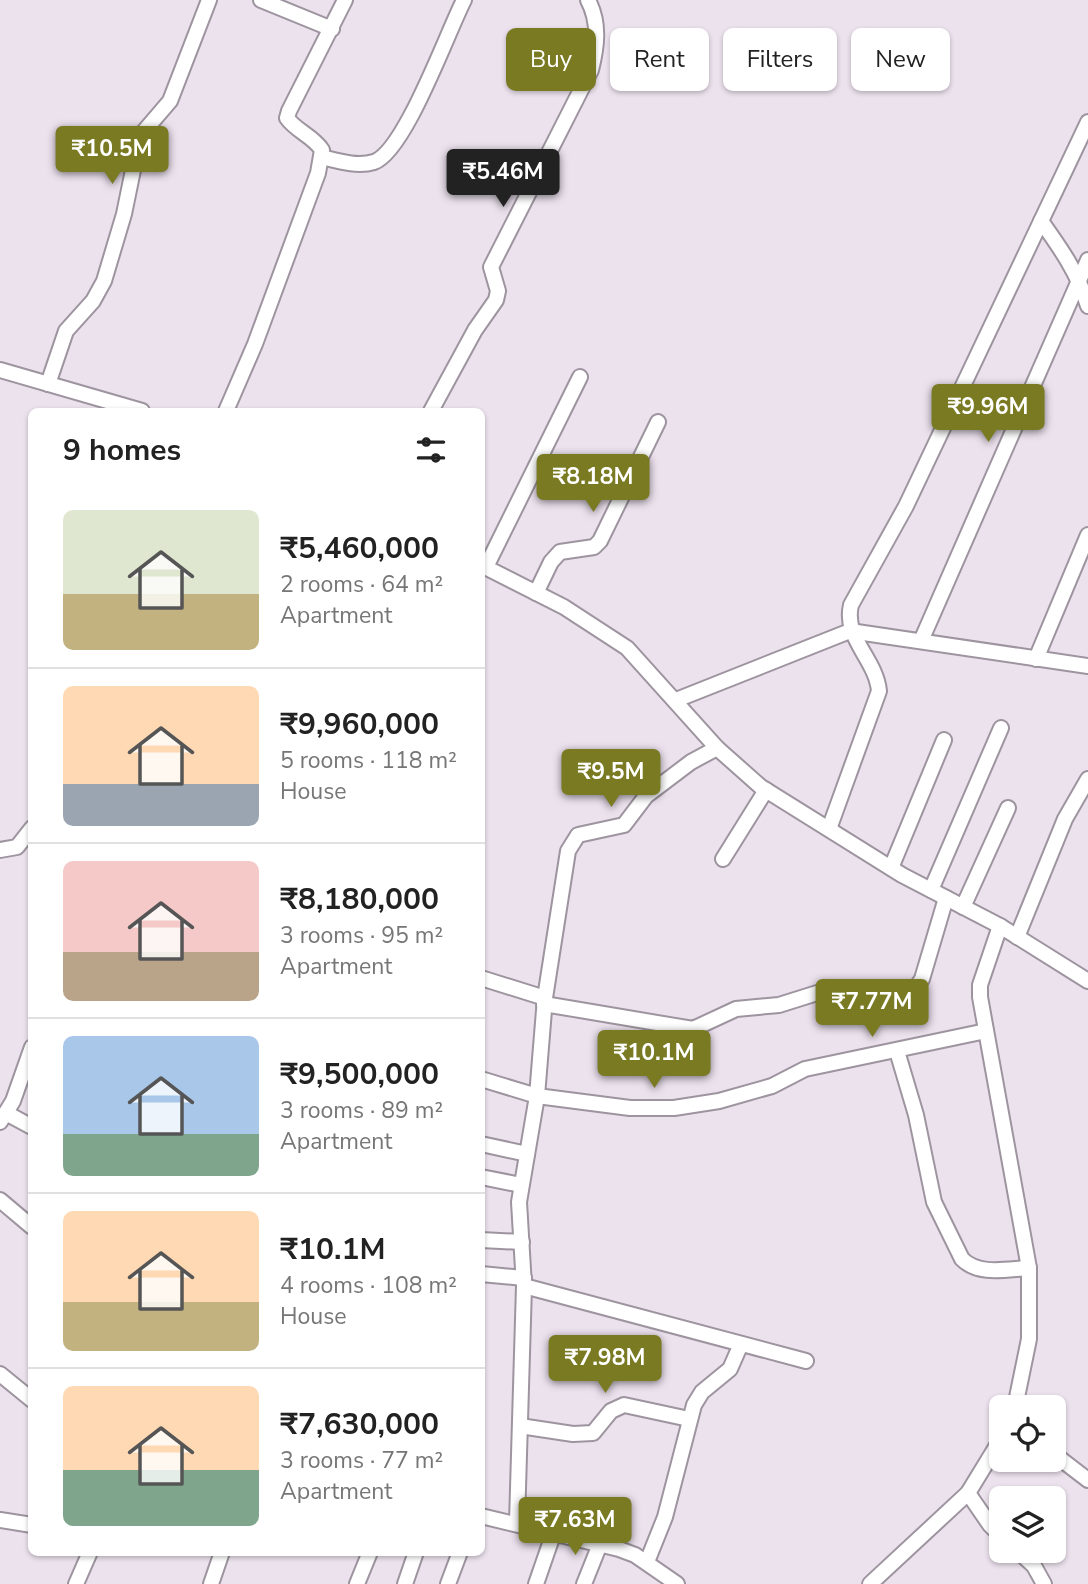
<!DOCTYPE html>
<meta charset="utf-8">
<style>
:root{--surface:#fff;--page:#f2f2f2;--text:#222;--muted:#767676;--line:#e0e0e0;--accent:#797a22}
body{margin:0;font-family:"Nunito Sans",sans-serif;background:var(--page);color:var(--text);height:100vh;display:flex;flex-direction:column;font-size:26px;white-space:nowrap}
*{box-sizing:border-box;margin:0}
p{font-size:23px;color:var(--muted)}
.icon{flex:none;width:38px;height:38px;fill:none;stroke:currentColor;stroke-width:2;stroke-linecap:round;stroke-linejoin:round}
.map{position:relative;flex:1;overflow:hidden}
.sheet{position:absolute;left:28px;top:408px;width:457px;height:1148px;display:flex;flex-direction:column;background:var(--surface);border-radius:10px;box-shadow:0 2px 5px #0004}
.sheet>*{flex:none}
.top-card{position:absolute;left:506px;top:28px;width:476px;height:63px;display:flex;gap:14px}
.buttons{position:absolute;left:989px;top:1395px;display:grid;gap:14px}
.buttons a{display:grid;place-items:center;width:77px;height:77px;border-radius:10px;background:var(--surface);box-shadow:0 2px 5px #0004;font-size:35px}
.price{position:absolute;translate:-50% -60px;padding:0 16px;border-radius:7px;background:var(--accent);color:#fff;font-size:23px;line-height:46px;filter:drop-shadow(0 2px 4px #0008)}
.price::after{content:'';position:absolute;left:50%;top:42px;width:21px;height:16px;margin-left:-10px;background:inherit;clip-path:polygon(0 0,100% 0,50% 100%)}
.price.on{background:#222;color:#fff}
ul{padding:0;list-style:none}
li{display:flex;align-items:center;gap:21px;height:175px;padding:0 35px}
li+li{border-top:2px solid var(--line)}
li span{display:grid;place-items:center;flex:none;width:196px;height:140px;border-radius:10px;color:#555}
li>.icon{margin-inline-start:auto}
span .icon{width:84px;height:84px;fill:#fffc;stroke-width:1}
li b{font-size:30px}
h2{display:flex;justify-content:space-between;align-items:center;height:84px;padding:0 35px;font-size:30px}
.tag{padding:0 24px;border-radius:10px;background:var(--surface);box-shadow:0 2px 5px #0004;font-size:24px;line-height:63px}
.tag.on{background:var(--accent);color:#fff}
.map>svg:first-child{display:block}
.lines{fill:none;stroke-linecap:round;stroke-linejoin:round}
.street-casing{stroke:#9d949f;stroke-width:18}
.street{stroke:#fff;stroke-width:14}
</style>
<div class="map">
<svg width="1088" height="1584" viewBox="0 0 1088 1584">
<rect width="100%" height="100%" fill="#ece2ee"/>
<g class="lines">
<defs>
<g id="street">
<polyline points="261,0 332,29"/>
<path d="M 321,157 C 338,161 357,167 374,162 C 405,151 447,33 464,0"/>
<path d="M 1041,221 C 1061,249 1078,273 1088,306"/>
<polyline points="0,370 142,411"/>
<polyline points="48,384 66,331 93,301 104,281 124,214 140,136 170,101 209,0"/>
<path d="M 226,411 L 255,344 L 318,173 L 322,150 C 313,136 296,131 287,118 L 289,111 L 345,0"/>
<path d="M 431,411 L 475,330 L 496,300 L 498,291 L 491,267 L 591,70 C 597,46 600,23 588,0"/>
<polyline points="481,565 564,607 627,648 717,748 761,787 902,875 1000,926 1088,981"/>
<polyline points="486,567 580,377"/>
<polyline points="536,593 551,562 560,552 594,547 600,541 658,422"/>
<polyline points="921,641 1088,260"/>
<polyline points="1036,659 1088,535"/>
<polyline points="676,700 850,631 1088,666"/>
<path d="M 829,829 L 879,691 C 876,659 843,638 851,605 L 906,506 L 1088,122"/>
<polyline points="0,850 17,847 32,828"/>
<polyline points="723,859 766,790"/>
<polyline points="891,868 944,740"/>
<polyline points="931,890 1001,728"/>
<polyline points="963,907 1008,808"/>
<polyline points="1000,926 980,985 980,997 1029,1268 1029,1339 1015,1407"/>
<polyline points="1017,937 1065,819 1088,779"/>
<polyline points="481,978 545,998"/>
<polyline points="544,1004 693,1029 736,1009 779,1005 833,988 908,992 916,988 922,979 946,898"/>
<path d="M 897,1051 L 916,1115 L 934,1202 L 962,1259 C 979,1276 1007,1269 1029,1268"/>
<polyline points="481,1079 537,1096 630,1108 674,1108 719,1101 772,1086 805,1069 986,1031"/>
<polyline points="6,1113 32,1127"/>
<polyline points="0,1122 13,1101 32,1047"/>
<polyline points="481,1144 527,1154"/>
<polyline points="481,1177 521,1185"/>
<polyline points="0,1200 32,1227"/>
<polyline points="481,1240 522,1242"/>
<polyline points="481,1274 524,1278"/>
<polyline points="524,1286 806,1361"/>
<polyline points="0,1374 32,1400"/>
<polyline points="520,1426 573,1434 593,1433 611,1411 624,1405 689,1419"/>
<polyline points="1054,1454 1088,1480"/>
<polyline points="968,1493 990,1525 1001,1536"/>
<polyline points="481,1516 619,1549 635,1555 677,1584"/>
<polyline points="0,1520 32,1525"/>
<polyline points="517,1522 524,1286 519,1202 537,1096 545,998 568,851 578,835 624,825 646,796 691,762 717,748"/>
<polyline points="1017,1550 1034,1566 1044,1584"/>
<polyline points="647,1562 665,1517 694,1405 702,1392 730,1369 741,1344"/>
<polyline points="76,1584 90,1552"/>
<polyline points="211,1584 222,1552"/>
<polyline points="357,1584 370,1552"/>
<polyline points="405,1584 416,1552"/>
<polyline points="448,1584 460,1552"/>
<polyline points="536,1584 554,1532"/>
<polyline points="584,1584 600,1544"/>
<polyline points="870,1584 968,1493 1001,1439"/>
</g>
</defs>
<use href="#street" class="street-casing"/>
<use href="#street" class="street"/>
</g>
</svg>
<div class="buttons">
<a><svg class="icon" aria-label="locate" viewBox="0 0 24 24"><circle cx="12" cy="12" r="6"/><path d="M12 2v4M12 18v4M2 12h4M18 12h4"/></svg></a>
<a><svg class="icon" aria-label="layers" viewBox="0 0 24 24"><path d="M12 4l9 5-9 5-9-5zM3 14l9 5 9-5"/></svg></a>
</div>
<b class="price" style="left:112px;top:186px">₹10.5M</b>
<b class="price on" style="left:503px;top:209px">₹5.46M</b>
<b class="price" style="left:988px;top:444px">₹9.96M</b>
<b class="price" style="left:593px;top:514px">₹8.18M</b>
<b class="price" style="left:611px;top:809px">₹9.5M</b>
<b class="price" style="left:872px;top:1039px">₹7.77M</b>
<b class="price" style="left:654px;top:1090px">₹10.1M</b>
<b class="price" style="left:605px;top:1395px">₹7.98M</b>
<b class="price" style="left:575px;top:1557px">₹7.63M</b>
<div class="top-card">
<a class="tag on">Buy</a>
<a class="tag">Rent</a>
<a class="tag">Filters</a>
<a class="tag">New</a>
</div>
<section class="sheet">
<h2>9 homes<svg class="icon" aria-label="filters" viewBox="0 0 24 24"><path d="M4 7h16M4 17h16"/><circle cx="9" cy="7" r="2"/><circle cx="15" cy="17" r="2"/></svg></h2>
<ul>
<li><span style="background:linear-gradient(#dfe7d0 60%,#c2b280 0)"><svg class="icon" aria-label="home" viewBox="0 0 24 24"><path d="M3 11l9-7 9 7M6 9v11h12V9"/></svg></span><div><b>₹5,460,000</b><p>2 rooms · 64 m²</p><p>Apartment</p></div></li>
<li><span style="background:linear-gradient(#ffd9b3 70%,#9aa5b1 0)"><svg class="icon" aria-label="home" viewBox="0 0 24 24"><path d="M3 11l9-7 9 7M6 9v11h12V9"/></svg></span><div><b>₹9,960,000</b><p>5 rooms · 118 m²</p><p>House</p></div></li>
<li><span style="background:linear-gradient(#f6c9c9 65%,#b9a48a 0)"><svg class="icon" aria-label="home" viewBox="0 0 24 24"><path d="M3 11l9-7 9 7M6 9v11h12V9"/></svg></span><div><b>₹8,180,000</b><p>3 rooms · 95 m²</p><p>Apartment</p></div></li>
<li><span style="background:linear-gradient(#a9c7e8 70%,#7fa58c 0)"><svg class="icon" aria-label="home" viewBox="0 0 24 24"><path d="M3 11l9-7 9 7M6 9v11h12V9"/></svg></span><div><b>₹9,500,000</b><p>3 rooms · 89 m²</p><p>Apartment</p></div></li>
<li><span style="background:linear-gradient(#ffd9b3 65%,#c2b280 0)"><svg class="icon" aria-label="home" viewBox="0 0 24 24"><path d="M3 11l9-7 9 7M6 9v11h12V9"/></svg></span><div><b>₹10.1M</b><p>4 rooms · 108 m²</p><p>House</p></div></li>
<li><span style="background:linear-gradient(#ffd9b3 60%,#7fa58c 0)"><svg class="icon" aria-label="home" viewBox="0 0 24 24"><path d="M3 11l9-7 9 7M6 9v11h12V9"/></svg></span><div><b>₹7,630,000</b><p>3 rooms · 77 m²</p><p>Apartment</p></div></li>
</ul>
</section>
</div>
